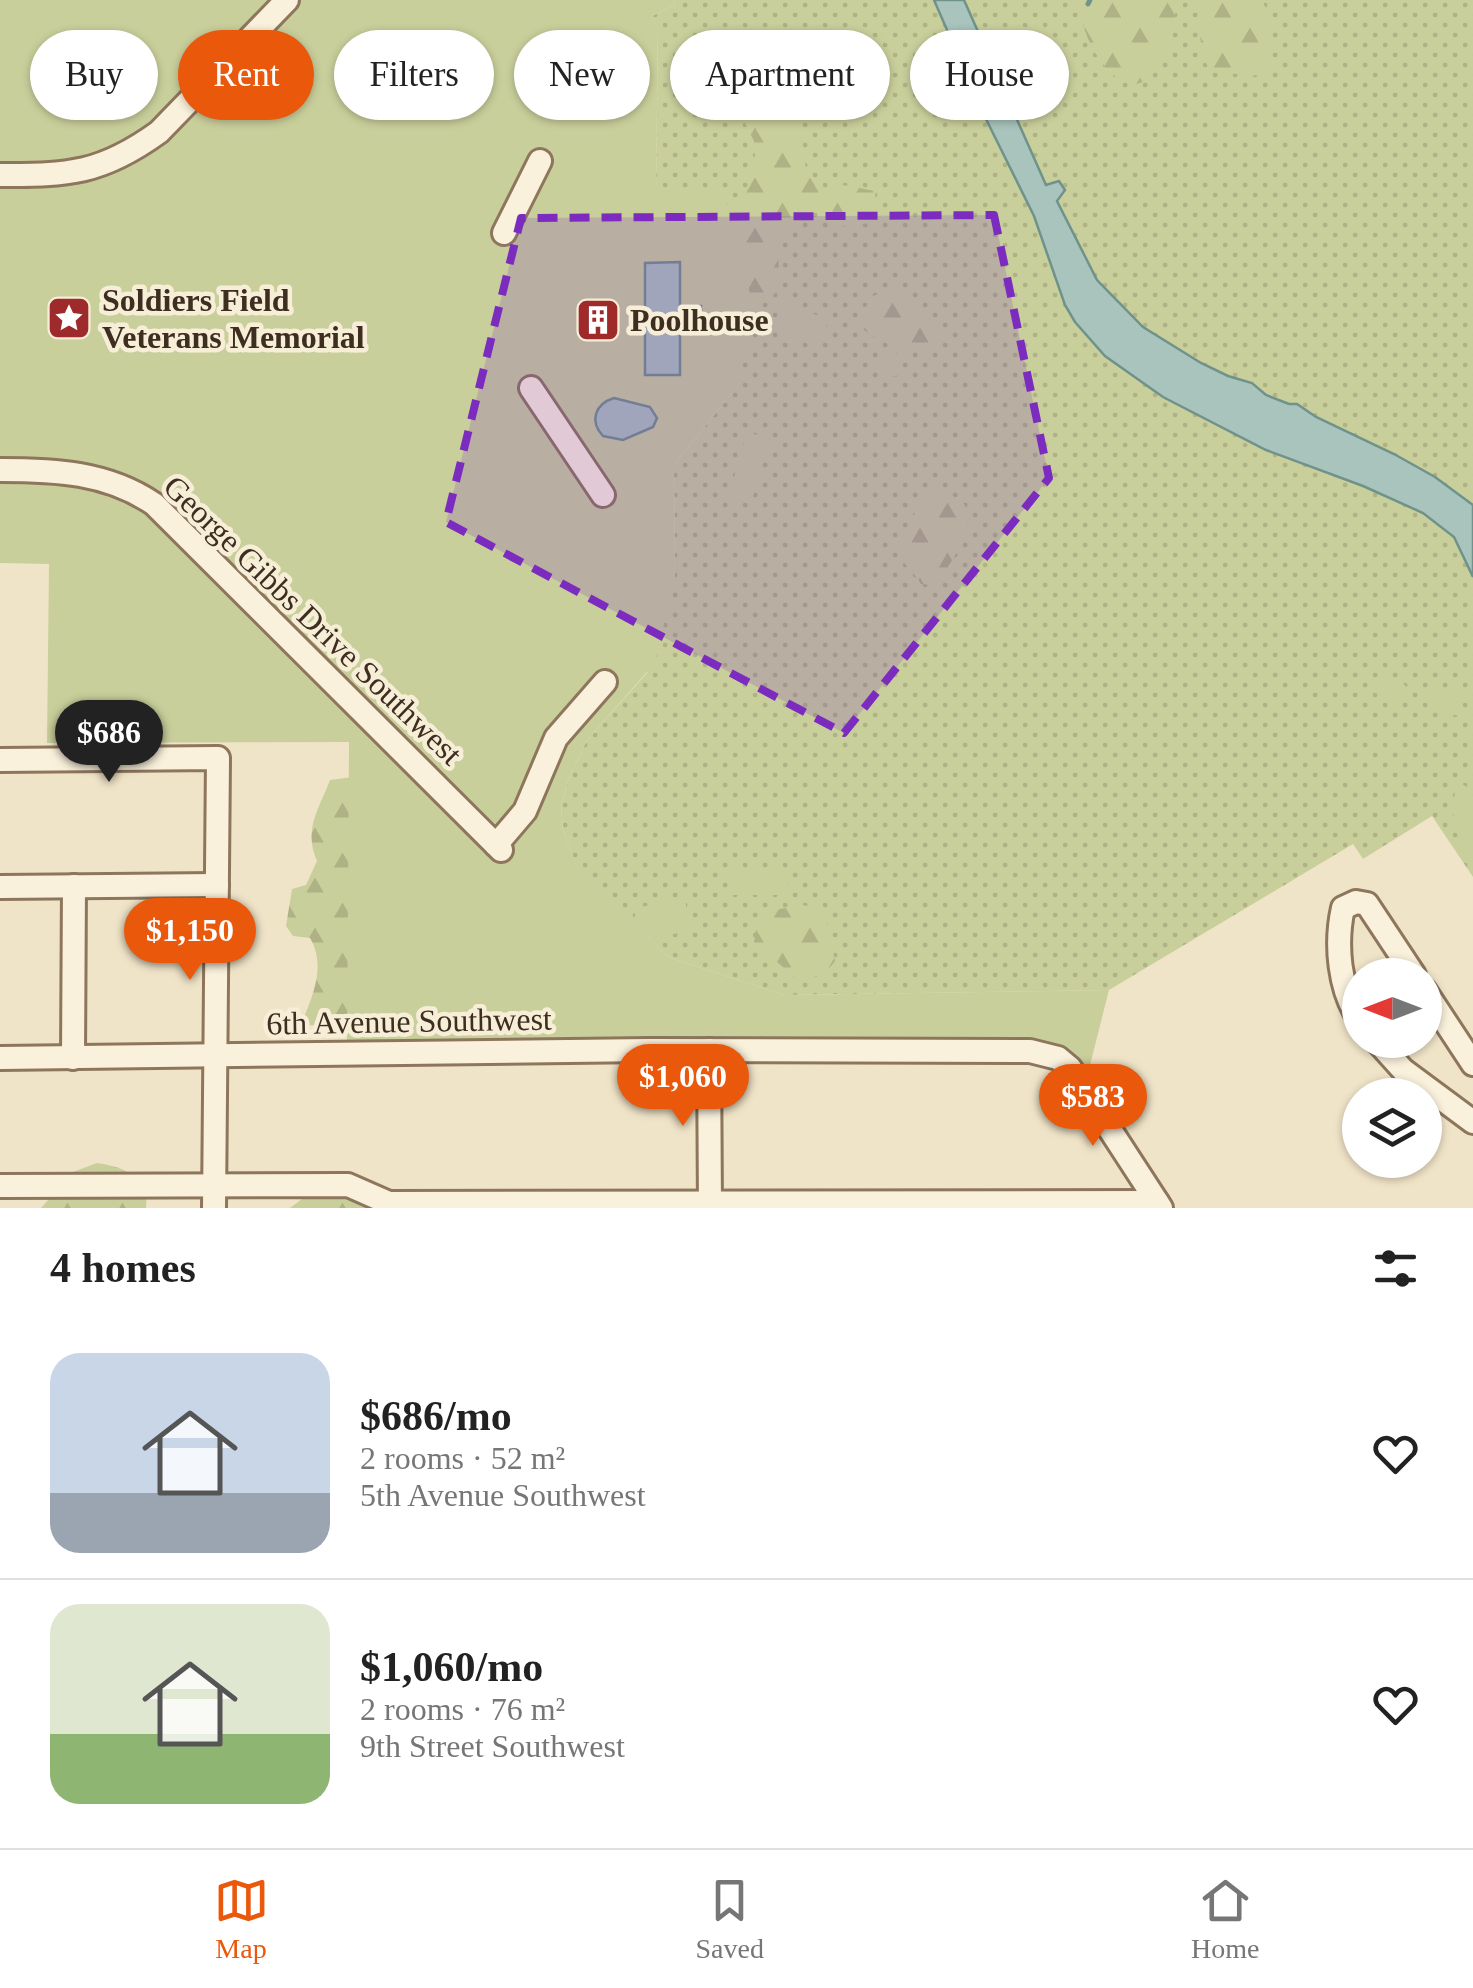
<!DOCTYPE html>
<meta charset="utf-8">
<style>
:root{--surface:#fff;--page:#f6f6f6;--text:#222;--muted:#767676;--line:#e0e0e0;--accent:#ea580c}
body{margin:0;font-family:Georgia,serif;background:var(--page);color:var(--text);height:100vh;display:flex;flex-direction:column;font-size:38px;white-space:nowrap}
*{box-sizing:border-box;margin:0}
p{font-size:32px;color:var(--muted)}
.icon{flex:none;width:55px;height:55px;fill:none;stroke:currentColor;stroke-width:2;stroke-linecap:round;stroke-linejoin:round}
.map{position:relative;height:1208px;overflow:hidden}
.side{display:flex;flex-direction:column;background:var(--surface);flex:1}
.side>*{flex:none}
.top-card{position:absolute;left:30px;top:30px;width:1415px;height:90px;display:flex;gap:20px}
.needle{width:65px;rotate:270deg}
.buttons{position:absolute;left:1342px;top:958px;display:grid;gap:20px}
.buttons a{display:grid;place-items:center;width:100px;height:100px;border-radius:50%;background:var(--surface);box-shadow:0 2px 8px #0004;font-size:50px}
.price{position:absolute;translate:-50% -85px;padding:0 22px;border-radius:35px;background:var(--accent);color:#fff;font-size:32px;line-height:65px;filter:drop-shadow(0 2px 5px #0008)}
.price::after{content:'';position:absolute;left:50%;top:60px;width:30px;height:22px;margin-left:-15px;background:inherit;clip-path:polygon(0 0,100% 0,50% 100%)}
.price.active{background:#222;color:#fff}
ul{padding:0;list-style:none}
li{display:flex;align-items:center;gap:30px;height:250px;padding:0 50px}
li+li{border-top:2px solid var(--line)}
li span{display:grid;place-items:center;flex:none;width:280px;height:200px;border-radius:30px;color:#555}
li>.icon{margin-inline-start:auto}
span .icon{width:120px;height:120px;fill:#fffc;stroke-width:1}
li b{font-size:42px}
h2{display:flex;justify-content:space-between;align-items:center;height:120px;padding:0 50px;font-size:42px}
.tag{padding:0 35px;border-radius:45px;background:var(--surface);box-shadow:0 2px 8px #0004;font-size:35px;line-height:90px}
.tag.active{background:var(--accent);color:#fff}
.tab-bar{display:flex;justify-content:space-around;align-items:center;height:140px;border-top:2px solid var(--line);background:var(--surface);font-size:28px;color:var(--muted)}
.tab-bar a{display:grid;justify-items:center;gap:5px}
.tab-bar .active{color:var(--accent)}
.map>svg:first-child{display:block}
.grass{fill:url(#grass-dots)}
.forest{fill:url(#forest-firs)}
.park{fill:#c9cf9b}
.water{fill:#a9c4bc;stroke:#6f938a;stroke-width:2.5}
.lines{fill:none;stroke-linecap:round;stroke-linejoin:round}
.stream{stroke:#6f938a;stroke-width:5}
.minor-casing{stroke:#8d765c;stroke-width:28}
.minor{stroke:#faf1dc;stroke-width:22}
.marked{fill:#7b2cbf;fill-opacity:0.2;stroke:#7b2cbf;stroke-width:8;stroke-dasharray:20 12;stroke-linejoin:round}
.labels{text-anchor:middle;stroke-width:9;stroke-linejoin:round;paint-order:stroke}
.poi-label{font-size:32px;font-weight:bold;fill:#3d2e20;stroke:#f7eed8;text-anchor:start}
.street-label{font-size:32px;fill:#3d2e20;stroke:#f7eed8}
</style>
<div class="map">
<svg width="1473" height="1208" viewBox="0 0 1473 1208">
<defs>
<pattern id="grass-dots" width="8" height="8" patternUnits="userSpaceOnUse" patternTransform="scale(2.5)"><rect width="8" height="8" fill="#c9cf9b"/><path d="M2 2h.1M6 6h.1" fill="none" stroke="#aeb285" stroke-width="1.8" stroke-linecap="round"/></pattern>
<pattern id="forest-firs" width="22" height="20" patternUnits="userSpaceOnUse" patternTransform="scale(2.5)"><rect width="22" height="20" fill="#c9cf9b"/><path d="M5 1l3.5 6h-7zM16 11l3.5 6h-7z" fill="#aeb285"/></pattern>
</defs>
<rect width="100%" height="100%" fill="#f0e4c8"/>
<polygon class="grass" points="673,0 1473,0 1473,877 1432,816 1363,859 1353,844 1109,990 784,995 668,957 578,871 563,830 561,806 569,778 587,740 647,673 675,575 674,465 732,393 656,187 658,30 652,16 675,5"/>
<g class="forest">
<path d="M 1082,0 L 1178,0 C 1173,22 1169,58 1152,75 C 1122,106 1089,49 1083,24 C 1081,17 1082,7 1082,0 Z"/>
<path d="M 1197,0 L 1262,0 C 1274,25 1278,53 1263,76 L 1211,72 L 1202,55 Z"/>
<polygon points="753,108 783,113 800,128 807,176 824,188 843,185 875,191 876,204 868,223 845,227 831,215 812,208 794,219 778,237 779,288 768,302 743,305 727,239 751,178 755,157 754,141 744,121 745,113"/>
<path d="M 901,291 C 921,302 929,315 938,336 L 933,351 C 903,353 885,345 861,328 L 863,310 L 875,295 Z"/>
<path d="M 933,493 C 998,493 956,560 934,585 L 921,584 C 917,576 903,563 901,558 C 895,542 920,499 933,493 Z"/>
<path d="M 353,777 L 349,1029 L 309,1025 L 304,1017 C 315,990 325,964 310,938 L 293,936 L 286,926 L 292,889 L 306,885 L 317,861 C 303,829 319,809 330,780 Z"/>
<polygon points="803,905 824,911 835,961 825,974 799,981 754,942 757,924 780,909"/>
<path d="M 97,1163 C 124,1167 150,1177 146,1208 L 41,1208 L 73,1172 Z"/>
<polygon points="352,1192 365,1208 290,1208 306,1196"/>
</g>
<g class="park">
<path d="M 0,0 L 673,0 L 675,5 L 652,16 L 658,29 L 656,187 L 723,189 L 752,301 L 748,349 L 732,393 L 674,465 L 675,575 L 655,663 L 587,740 L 569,778 L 561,806 L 563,830 L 578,870 L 668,957 L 784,995 L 1109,990 L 1089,1069 C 1069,1050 1054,1042 1027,1038 L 347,1041 L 349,742 L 47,743 L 49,564 L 0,563 Z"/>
<polygon points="844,33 857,55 840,65 827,43"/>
<polygon points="799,68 810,93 775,110 763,84"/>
<polygon points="785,300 829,321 816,348 772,326"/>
<polygon points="883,347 905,358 896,377 874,367"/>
<polygon points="747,432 770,438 751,504 728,498"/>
<polygon points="1385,677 1403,683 1407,688 1400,700 1375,693 1375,682"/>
<path d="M 1436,687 L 1455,690 L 1461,695 L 1461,715 C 1447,717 1433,709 1429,695 L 1430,690 Z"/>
<path d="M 1460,783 L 1469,788 L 1473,807 L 1473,858 C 1455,847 1446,799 1460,783 Z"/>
<rect x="728" y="869" width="59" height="26"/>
<polygon points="685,899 690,931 651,938 636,923 634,908"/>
</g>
<g class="water">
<polygon points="934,0 964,0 1046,185 1059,181 1065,190 1057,201 1097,280 1143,327 1201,363 1228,376 1252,383 1266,395 1289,404 1297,404 1316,417 1394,454 1435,477 1473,505 1473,577 1454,537 1423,513 1363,486 1266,450 1163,397 1105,356 1075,322 1065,305 1034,216 984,115"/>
<polygon points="680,262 680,306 701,306 701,332 680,333 680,375 645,375 645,263"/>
<path d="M 614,398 L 650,407 L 657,418 L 653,427 L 623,440 L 603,436 C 589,421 595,404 614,398 Z"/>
</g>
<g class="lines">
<polyline class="stream" points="1088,4 1090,0"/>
<defs>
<g id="minor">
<path d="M 0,175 C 69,175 101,174 159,132 L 287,0"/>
<polyline points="504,233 540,161"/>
<polyline points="531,388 603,495"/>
<path d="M 0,470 C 55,470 107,472 154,504 L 501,850"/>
<polyline points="0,760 218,758 214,1208"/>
<polyline points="496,845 525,811 556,738 605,682"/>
<polyline points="0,887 217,885"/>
<polyline points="1425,991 1473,1064"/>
<path d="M 1360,1020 C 1339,990 1335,944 1343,908 L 1356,902 L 1367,904 L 1414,975"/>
<polyline points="1376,1040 1403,1070 1473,1122"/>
<polyline points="709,1050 710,1208"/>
<polyline points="0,1058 650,1050 1030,1051 1058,1058 1070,1068 1161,1208"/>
<polyline points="73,1058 74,886"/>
<polyline points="0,1186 348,1185 389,1203 1157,1202"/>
</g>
</defs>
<use href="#minor" class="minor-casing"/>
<use href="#minor" class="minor"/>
</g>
<path class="marked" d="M 994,215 L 1049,478 L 844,733 L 446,522 L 521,218 Z"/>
<defs>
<symbol id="sight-square" viewBox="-11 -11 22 22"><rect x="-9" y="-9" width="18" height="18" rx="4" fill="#9e2a2b" stroke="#f7eed8"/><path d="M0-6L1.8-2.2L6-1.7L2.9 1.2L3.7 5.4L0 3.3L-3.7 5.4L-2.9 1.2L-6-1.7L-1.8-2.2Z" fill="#fff"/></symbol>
<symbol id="building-square" viewBox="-11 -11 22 22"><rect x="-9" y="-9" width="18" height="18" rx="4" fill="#9e2a2b" stroke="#f7eed8"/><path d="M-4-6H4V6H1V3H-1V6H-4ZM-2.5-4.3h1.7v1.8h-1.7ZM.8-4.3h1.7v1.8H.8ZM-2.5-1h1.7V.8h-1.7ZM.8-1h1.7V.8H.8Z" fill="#fff"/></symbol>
</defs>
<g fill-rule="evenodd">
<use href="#sight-square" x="44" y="293" width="50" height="50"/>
<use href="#building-square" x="573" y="295" width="50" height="50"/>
</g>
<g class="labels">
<g class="poi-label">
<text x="102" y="311">Soldiers Field<tspan x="102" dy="37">Veterans Memorial</tspan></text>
<text x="630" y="331">Poolhouse</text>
</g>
<g class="street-label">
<text transform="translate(313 620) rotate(44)" y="11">George Gibbs Drive Southwest</text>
<text transform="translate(409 1021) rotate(-1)" y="11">6th Avenue Southwest</text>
</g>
</g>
</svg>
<div class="buttons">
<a><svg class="needle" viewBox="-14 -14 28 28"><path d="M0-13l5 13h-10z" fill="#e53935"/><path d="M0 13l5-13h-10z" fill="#767676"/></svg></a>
<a><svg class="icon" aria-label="layers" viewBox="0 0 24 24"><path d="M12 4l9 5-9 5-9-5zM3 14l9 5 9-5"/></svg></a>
</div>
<b class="price active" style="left:109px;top:785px">$686</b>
<b class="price" style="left:190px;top:983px">$1,150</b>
<b class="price" style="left:683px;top:1129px">$1,060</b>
<b class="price" style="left:1093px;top:1149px">$583</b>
<div class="top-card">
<a class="tag">Buy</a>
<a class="tag active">Rent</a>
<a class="tag">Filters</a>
<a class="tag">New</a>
<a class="tag">Apartment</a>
<a class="tag">House</a>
</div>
</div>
<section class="side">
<h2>4 homes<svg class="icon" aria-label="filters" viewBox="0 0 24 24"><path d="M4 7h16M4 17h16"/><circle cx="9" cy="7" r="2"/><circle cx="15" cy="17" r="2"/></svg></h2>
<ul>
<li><span style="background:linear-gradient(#c9d6e8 70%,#9aa5b1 0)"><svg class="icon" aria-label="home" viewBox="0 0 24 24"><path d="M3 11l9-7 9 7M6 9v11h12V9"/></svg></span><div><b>$686/mo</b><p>2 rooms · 52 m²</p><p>5th Avenue Southwest</p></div><svg class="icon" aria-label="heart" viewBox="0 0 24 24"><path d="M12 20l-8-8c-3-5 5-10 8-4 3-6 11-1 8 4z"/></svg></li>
<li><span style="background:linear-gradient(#dfe7d0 65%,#8fb573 0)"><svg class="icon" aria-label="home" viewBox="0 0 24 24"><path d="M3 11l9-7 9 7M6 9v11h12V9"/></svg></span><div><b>$1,060/mo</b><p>2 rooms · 76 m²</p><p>9th Street Southwest</p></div><svg class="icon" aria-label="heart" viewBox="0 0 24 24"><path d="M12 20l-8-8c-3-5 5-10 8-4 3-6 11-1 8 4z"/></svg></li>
</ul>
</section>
<nav class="tab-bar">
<a class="active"><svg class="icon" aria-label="map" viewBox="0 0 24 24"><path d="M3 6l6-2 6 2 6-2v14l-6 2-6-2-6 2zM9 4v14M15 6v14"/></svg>Map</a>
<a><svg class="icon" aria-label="saved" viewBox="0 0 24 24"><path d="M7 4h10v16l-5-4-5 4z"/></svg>Saved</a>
<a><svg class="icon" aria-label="home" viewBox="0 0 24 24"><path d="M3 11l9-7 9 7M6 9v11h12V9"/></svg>Home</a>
</nav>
